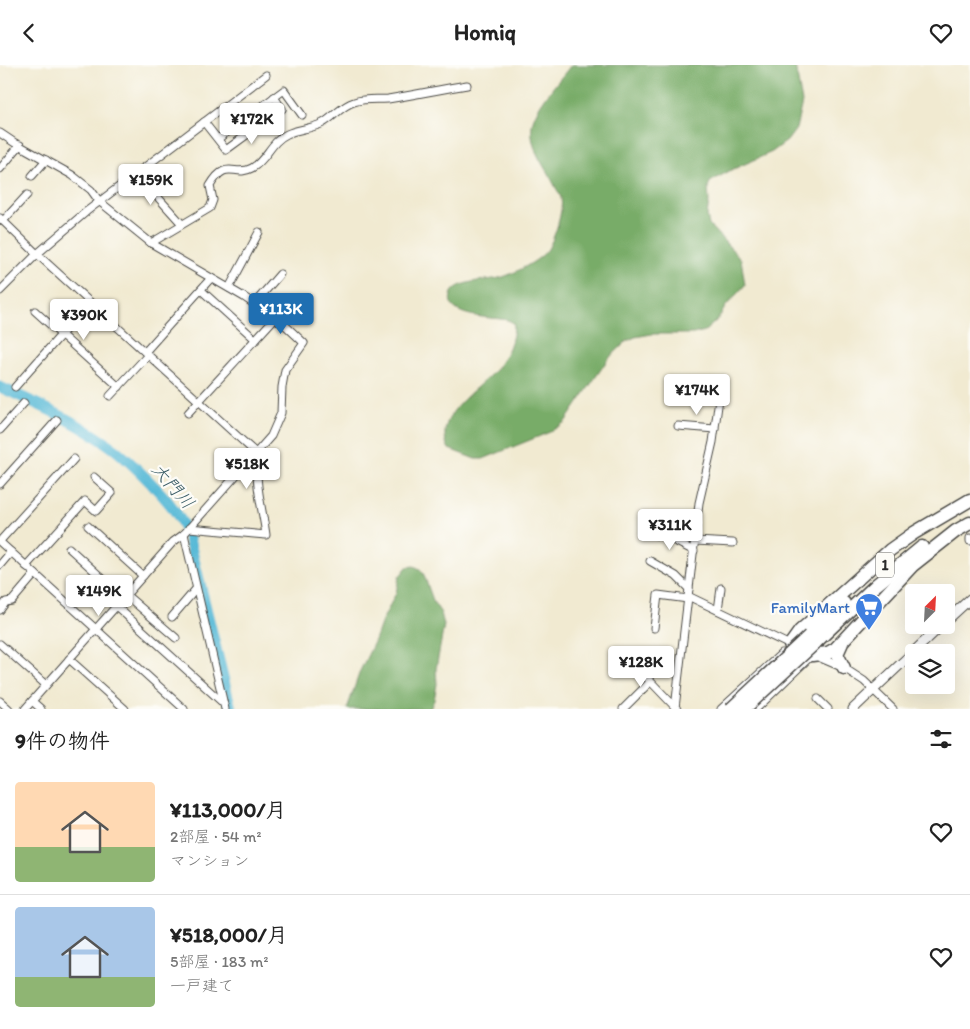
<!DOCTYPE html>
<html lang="ja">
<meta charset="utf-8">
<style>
:root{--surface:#fff;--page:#f2f2f2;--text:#222;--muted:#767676;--line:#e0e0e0;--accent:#1f6fb2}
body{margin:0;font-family:Itim,"Klee One",sans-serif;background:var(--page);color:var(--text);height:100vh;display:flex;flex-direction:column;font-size:19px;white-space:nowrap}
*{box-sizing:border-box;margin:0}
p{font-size:16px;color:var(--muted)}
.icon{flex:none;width:28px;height:28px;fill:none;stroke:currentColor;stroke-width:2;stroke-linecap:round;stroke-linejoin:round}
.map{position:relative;height:644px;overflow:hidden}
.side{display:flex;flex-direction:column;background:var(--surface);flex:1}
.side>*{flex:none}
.needle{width:32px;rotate:24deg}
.tools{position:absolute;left:905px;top:519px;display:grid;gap:10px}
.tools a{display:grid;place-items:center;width:50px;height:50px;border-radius:5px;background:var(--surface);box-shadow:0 5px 20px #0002;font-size:25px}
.price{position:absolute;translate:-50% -42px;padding:0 11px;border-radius:5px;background:#fff;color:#222;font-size:16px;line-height:32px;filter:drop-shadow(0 1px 2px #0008)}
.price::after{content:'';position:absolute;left:50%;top:30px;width:15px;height:11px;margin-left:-8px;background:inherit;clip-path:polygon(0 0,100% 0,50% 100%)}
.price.on{background:var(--accent);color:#fff}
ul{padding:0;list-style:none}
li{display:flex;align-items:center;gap:15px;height:125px;padding:0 15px}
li+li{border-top:1px solid var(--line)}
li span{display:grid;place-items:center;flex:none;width:140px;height:100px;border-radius:5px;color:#555}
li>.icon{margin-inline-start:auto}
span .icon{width:60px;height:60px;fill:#fffc;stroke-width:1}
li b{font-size:21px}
h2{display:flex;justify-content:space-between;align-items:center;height:60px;padding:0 15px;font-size:21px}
header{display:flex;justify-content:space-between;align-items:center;height:65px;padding:0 15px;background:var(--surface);font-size:22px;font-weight:700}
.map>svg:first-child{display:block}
.forest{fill:#78ac67;stroke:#526c49}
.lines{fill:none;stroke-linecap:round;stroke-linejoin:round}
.river{stroke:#59bad7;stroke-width:11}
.minor-casing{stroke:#494844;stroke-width:9}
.tertiary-casing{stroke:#494844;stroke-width:11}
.trunk-casing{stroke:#494844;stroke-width:15}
.minor{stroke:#fff;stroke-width:7}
.tertiary{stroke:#fff;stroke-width:9}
.trunk{stroke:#fff;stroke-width:12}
.trunk-bridge-casing{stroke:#494844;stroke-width:15;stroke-linecap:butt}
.trunk-bridge{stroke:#fff;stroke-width:12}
.labels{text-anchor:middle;stroke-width:4.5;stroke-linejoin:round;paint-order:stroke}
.shield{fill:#fdfcf7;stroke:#6a6a68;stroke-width:1}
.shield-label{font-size:15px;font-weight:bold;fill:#2b2b2b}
.shop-label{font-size:16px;fill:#366cbe;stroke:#fdfcf7;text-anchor:end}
.water-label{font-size:18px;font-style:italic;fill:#3b5d67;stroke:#fdfcf7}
</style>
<header><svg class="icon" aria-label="back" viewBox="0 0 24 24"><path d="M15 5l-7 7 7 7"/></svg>Homiq<svg class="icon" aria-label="heart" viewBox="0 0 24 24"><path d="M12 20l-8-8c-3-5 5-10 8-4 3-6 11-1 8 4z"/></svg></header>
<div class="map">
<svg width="970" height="644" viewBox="0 0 970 644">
<rect width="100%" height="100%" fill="#fdfcf7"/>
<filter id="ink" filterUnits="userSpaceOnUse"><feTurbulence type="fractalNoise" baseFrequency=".02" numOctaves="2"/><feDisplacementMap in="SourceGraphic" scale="10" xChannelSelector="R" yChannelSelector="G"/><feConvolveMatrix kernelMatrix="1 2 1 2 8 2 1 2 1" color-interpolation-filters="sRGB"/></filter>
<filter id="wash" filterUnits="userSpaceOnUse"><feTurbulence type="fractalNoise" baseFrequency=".0096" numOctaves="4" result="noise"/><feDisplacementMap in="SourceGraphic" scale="20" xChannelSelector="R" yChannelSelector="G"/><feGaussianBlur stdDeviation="1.12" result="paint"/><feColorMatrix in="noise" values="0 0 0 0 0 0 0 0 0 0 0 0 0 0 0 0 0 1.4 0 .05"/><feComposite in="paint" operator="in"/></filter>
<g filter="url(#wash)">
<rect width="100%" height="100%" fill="#f1ead1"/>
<g class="forest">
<path d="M 571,0 L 795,0 L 802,37 L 796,64 L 787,76 L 772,87 L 729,106 L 710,117 L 708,122 L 709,137 L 707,150 L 709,160 L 741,194 L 745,220 L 726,241 L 718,254 L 705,266 L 693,269 L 652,269 L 635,272 L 627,276 L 608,294 L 565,357 L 550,367 L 483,394 L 475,394 L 449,384 C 431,351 478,325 496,304 C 507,290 514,276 514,258 C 513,258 509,255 507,255 C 496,252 444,254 451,230 C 455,215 487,216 499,213 C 512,210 541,195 548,184 C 554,174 564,145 561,133 C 560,130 558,126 556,123 C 546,102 529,85 532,60 C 535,41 559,16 571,0 Z"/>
<polygon points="414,501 420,504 424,510 434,538 441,548 444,560 436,604 437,619 434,635 430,644 347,644 360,606 375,575 382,556 396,528 399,512 407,502"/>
</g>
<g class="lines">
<path class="river" d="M 0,322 C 40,340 82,359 117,386 C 128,395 138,405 148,415 C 166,433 181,450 189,474 L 231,644"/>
</g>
</g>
<g filter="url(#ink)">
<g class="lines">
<defs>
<g id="minor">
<polyline points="204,57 226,85 282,44 274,32"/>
<polyline points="0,68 15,78 72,110 91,125 99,136 151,178 244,232 286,261 304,278 285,305 282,322 281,348 271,371 184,469 173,477 25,644"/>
<polyline points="218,74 284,25 302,50"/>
<polyline points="0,104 20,80"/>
<polyline points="136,108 182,159"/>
<polyline points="32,111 46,95"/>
<polyline points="0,153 37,189 257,389"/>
<polyline points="3,156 27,130"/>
<path d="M 151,178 L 210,143 L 213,135 L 210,121 C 227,92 234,113 252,103 C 267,95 270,77 287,69 C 298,64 311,64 323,58 C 334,52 341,41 354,37 C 366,33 376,35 388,34 C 414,30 441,24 467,20"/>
<polyline points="229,223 259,167"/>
<polyline points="201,225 256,275"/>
<polyline points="0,226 37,189 87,146 266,10"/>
<polyline points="254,239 280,209"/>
<polyline points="35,246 119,322"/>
<polyline points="145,287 211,213"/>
<polyline points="15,322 90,237"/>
<polyline points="110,331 148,290"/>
<polyline points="188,348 275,253"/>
<polyline points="678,361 715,364"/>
<polyline points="0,365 24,338"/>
<polyline points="0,419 57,355"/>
<polyline points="88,461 143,511"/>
<path d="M 189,463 L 266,470 C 263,444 252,413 260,386"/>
<polyline points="184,469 225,644"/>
<polyline points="652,469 667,472 694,486"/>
<polyline points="970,473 970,476"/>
<polyline points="0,476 74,394"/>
<polyline points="695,476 733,478"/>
<polyline points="0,477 184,644"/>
<polyline points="69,483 124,533"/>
<polyline points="650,496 676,511 689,524"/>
<polyline points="0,500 11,487"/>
<polyline points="26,501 85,436 96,446 112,428 94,412"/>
<polyline points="126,530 176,573"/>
<polyline points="688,531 792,581"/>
<polyline points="116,541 223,638"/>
<polyline points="0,545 6,537 12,536 35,509"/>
<polyline points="718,545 721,523"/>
<polyline points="172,552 196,524"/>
<polyline points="654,563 658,530 688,534"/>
<polyline points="0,579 46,620"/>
<polyline points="614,590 630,595 677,644"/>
<polyline points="816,591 844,603 864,616 893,644"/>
<polyline points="69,594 125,644"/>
<polyline points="818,634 828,644"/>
<polyline points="0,636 9,644"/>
<polyline points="32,636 41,644"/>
<polyline points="675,643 699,438 713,377 721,319"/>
<polyline points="623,644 650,617"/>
<polyline points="721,644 782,588"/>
<polyline points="756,644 812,590"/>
</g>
<g id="tertiary">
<polyline points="946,556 970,534"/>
<polyline points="853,644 942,560"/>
</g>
<g id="trunk">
<polyline points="809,571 844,538"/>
<polyline points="815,578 876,520 922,482"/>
<polyline points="842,578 837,589 844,603"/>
<polyline points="790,580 800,566 890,485 914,468 970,435"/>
<polyline points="812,590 828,588 835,584 913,500 956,466 970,458"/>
</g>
</defs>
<use href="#minor" class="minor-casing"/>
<use href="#tertiary" class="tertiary-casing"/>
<use href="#trunk" class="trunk-casing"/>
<use href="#minor" class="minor"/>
<use href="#tertiary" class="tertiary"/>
<use href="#trunk" class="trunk"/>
<defs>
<g id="trunk-bridge">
<polyline points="731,644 809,571"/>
<polyline points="744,644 815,578"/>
</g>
</defs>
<use href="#trunk-bridge" class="trunk-bridge-casing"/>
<use href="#trunk-bridge" class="trunk-bridge"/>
</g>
</g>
<defs>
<symbol id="supermarket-pin" viewBox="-11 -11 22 30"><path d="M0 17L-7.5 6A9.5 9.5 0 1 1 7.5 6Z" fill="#3f7fe0" stroke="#fdfcf7"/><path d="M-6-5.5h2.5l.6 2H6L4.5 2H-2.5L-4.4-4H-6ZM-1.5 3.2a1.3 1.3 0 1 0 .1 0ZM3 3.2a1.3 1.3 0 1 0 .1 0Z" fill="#fff"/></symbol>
</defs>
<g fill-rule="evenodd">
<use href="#supermarket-pin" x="853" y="526" width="32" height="43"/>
</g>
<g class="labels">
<rect class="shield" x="876" y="487.5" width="18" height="25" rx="4"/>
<g class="shield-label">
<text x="885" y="505">1</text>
</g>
<g class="shop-label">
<text x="850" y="548">FamilyMart</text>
</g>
<g class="water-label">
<text transform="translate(173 421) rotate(49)" y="6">大門川</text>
</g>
</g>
</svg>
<div class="tools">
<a><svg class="needle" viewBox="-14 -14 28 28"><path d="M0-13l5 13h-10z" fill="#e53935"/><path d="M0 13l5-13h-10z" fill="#767676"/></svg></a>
<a><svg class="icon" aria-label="layers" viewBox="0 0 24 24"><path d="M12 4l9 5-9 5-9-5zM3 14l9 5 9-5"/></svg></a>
</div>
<b class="price" style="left:252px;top:80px">¥172K</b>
<b class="price" style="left:151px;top:141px">¥159K</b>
<b class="price on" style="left:281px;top:270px">¥113K</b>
<b class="price" style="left:84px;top:276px">¥390K</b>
<b class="price" style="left:697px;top:351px">¥174K</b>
<b class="price" style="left:247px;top:425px">¥518K</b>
<b class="price" style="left:670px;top:486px">¥311K</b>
<b class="price" style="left:99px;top:552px">¥149K</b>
<b class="price" style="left:641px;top:623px">¥128K</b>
</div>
<section class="side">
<h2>9件の物件<svg class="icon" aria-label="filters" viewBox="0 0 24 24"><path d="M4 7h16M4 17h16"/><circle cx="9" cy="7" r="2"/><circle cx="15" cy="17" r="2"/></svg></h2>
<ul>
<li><span style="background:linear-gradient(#ffd9b3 65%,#8fb573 0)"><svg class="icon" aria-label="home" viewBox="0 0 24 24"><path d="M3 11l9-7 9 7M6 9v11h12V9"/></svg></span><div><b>¥113,000/月</b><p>2部屋 · 54 m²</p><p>マンション</p></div><svg class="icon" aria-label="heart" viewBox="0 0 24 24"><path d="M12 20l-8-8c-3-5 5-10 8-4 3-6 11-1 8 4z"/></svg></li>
<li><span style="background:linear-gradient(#a9c7e8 70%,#8fb573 0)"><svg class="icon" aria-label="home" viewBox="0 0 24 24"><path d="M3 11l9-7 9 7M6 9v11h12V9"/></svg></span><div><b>¥518,000/月</b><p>5部屋 · 183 m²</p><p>一戸建て</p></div><svg class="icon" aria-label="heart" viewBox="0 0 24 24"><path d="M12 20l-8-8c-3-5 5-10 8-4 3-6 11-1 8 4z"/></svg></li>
</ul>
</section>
